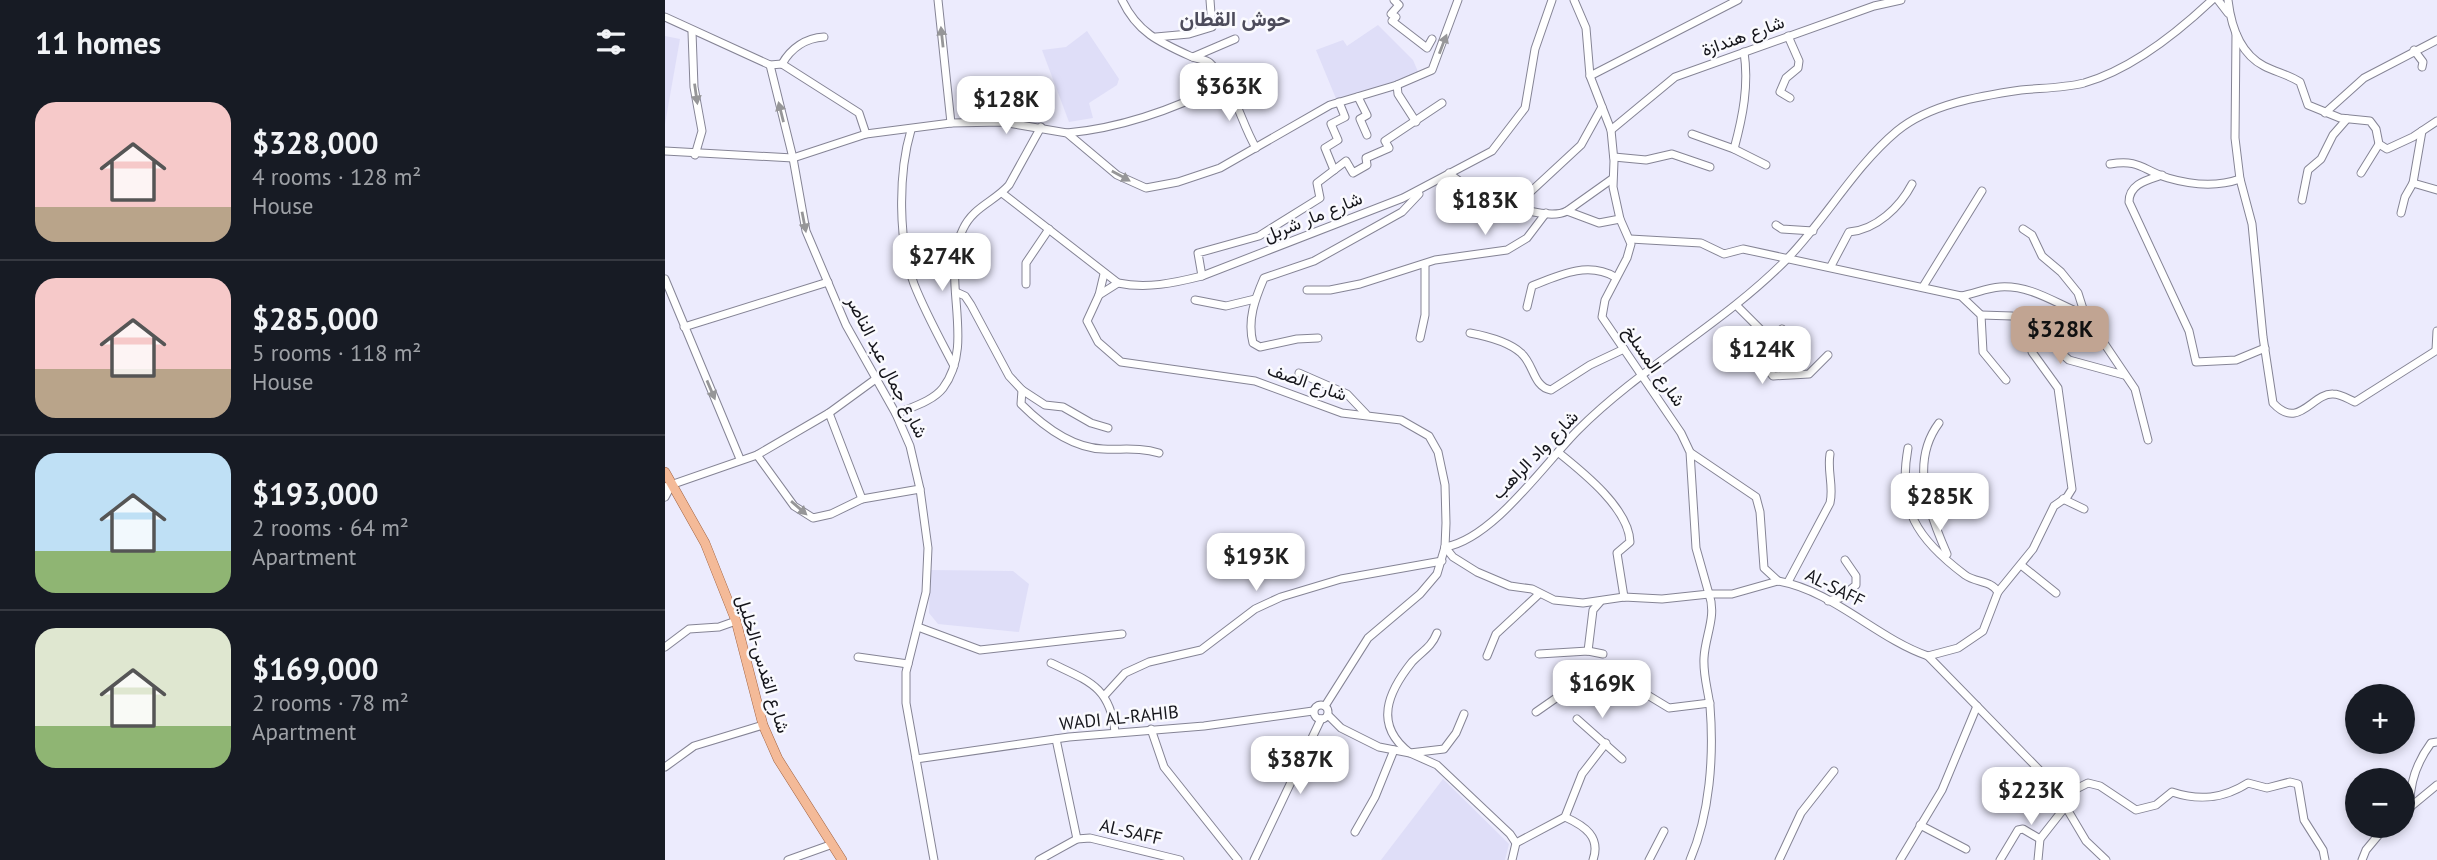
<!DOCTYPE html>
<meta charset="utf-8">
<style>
:root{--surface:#171b24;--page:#20242c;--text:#f1f3f6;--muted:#9ea1a6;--line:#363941;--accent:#c1a492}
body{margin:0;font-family:"PT Sans",Vazirmatn,sans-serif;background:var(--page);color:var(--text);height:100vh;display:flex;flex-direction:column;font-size:26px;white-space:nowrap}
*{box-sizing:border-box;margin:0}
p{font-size:23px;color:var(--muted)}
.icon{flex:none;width:38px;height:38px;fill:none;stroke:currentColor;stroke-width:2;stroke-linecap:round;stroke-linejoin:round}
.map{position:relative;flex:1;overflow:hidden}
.drawer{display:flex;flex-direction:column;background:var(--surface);width:665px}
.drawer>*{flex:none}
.fabs{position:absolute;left:1680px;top:684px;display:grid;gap:14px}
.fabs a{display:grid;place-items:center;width:70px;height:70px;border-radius:50%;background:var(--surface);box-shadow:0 4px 10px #0003;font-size:35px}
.price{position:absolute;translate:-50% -60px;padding:0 16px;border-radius:14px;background:#fff;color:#222;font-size:23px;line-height:46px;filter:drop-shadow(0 2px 4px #0008)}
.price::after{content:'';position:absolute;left:50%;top:42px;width:21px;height:16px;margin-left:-10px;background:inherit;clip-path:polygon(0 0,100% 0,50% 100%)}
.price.on{background:var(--accent);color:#111}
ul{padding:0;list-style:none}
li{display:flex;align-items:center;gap:21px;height:175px;padding:0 35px}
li+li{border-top:2px solid var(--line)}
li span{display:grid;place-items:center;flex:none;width:196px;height:140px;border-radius:21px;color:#555}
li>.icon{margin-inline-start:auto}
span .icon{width:84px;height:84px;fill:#fffc;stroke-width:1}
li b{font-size:30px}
h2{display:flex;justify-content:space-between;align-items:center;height:84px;padding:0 35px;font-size:30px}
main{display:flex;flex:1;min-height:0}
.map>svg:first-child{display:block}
.built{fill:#dfdef8}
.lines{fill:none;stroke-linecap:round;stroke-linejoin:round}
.minor-casing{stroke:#858495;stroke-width:9}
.major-casing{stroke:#a16240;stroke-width:10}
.minor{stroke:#fff;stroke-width:7}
.major{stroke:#f4ba98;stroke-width:9}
.oneway{fill:#969698}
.labels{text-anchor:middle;stroke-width:5;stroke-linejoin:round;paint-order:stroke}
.street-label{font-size:18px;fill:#15151b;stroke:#fafafe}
.quarter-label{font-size:21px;font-weight:bold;fill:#4d4c5b;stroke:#fafafe}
</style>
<main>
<section class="drawer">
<h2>11 homes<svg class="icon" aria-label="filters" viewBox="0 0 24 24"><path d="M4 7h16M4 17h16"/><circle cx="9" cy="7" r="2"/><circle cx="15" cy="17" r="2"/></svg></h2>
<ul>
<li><span style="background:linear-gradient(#f6c9c9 75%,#b9a48a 0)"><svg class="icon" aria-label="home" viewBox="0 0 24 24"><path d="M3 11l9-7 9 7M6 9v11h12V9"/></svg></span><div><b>$328,000</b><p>4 rooms · 128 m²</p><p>House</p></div></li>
<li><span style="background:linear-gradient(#f6c9c9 65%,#b9a48a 0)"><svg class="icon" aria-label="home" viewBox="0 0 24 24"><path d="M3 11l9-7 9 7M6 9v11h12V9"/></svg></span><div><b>$285,000</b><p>5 rooms · 118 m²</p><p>House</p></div></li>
<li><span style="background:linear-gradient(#bfe0f5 70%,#8fb573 0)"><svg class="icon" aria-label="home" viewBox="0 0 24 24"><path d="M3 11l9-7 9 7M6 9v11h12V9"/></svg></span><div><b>$193,000</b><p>2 rooms · 64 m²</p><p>Apartment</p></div></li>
<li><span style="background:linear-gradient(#dfe7d0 70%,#8fb573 0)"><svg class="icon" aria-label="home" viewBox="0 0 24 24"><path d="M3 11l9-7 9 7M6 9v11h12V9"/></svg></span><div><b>$169,000</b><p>2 rooms · 78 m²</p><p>Apartment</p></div></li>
</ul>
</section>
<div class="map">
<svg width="1772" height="860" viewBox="0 0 1772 860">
<rect width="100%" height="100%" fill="#ecebfd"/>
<g class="built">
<polygon points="713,25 748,60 754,74 672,101 651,50 678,40 682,46"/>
<polygon points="422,31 454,79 452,85 424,103 428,118 404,122 377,50 401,47"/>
<polygon points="0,36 15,39 0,124"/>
<polygon points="265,570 348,571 364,584 354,632 273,624 264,613"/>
<polygon points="778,779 844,844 840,860 716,860"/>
</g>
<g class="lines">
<defs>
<g id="minor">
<polyline points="273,0 286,123"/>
<path d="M 457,0 C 472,32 494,42 525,56 C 531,59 540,59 545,63 C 569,85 575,121 591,148"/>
<polyline points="729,0 734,5 726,14 731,17 727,21 762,48 767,39"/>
<polyline points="1553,0 1563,13"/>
<path d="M 1563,0 C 1566,26 1574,53 1599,66 C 1611,72 1624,75 1635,82 L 1643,105 L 1675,118 L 1705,121 L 1711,129 L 1714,144 L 1722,149 L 1748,137 L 1772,121"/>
<polyline points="0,17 105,65 117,64 194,113 201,134"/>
<polyline points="27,32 29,87 37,131 30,155"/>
<path d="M 1571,34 L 1570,138 L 1575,179 L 1587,224 L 1598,337 L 1608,403 C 1634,431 1647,393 1668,394 C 1676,394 1683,399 1690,402 L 1772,350"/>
<polyline points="1123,36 1134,61 1133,68 1121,78 1115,92 1125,98"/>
<polyline points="491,37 524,34 547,27 545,0"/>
<polyline points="1749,50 1758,62 1757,67"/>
<polyline points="528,57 570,39"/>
<path d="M 117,64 C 126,48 141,38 159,37"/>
<polyline points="105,65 128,158 141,231 181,325 231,414 245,446 255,489 263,548 261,592 241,672 241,703 251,759"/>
<polyline points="925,76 1073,0"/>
<polyline points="732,85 733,94 751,122"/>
<polyline points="693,97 702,115 695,119 702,135"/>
<polyline points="1660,113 1699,78 1772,40"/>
<path d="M 246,130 C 233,174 233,241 249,284 C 260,312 275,339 289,366"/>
<polyline points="946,130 1010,77 1209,6 1236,0"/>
<polyline points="1757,131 1748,183 1772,190"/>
<path d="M 402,133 C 457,128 512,108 561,83"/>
<polyline points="1027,134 1069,149 1101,165"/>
<path d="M 1069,149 C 1078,116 1084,85 1079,52"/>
<polyline points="0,151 128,158 201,134 286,123 337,122 402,133 452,175 481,188 513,182 555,168 665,105 732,85 767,70 793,0"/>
<polyline points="949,157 981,160 1007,154 1045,167"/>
<path d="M 1445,164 C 1475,159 1477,170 1503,178 C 1527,185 1552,187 1575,179"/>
<polyline points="669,170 660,148 673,140 666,124 680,117 674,102"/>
<path d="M 784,173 C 804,192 878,224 902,211 L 934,223 L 955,219"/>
<polyline points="1696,173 1714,144"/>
<path d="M 1497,175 C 1482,180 1464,184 1464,202 L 1524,331 L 1531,362 L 1571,360 L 1600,348"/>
<path d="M 337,193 L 453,283 C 482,289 509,283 537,276 L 738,198 L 827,151 L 860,108 L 870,49 L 887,0"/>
<polyline points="1637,200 1643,170 1656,159 1668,135 1682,119"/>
<polyline points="855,208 861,196 916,145 937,107"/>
<polyline points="902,211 947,179"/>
<polyline points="1736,213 1740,197 1748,183"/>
<polyline points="1111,225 1117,229 1148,231"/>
<polyline points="1358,229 1367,235 1377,256 1396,272 1413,293 1420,315 1470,389 1483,440"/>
<polyline points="965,239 1036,243 1059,254 1078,249 1296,296 1316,315 1318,352 1341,380"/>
<path d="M 1166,266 L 1184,232 C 1211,230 1235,207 1247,184"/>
<polyline points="537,276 533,253 594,236 655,198 652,183 681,161 688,173 702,165 701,158 724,148 720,141 777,103"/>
<polyline points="0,279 75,459"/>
<polyline points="453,283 434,295 422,321 433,342 456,362 590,381 677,413 736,420 764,436 773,452 780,485 781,523 780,547 772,574 755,594 703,638 660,706"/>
<polyline points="361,284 361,263 384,229"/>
<polyline points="1259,285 1317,191"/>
<polyline points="642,290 665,290 695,284 770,260 842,250 862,238 881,213"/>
<path d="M 291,292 L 300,296 L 306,305 L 344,376 L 357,390 L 356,404 C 377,425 407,448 438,449 C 457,450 475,447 494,453"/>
<polyline points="434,295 439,274"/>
<path d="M 1296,296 C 1309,294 1321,288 1335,287 C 1367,285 1391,304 1420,315"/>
<polyline points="530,300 561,306 590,299"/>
<polyline points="1072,306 1108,342 1101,367 1108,376 1144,374 1163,355"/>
<path d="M 862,307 L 867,286 C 894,275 923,261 950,277"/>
<polyline points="19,327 163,282"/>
<path d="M 805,333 C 821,336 844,342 856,353 C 869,364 868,387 886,390 L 925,365 L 959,349"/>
<polyline points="1373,333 1404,360 1459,375"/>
<path d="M 653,338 L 632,339 L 595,347 L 588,343 C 582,320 590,299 599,278 L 649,261 L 737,212 L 754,194"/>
<polyline points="755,338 760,315 760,264"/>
<polyline points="1108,342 1117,329"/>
<polyline points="1771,350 1772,331"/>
<polyline points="634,373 682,394 701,414"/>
<polyline points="357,390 380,405 398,407 426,423 443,428"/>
<polyline points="164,413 197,499"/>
<path d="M 231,414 C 247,407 268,401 278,388 C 312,343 274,277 298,229 C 308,207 329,202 344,185 L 376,127"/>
<path d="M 1274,423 C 1244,463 1264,513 1282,554"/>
<path d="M 1243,448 C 1232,509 1252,539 1300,575 C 1311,583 1326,580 1333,592"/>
<path d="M 894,453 C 919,473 964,509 965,542 L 952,553 L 959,597"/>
<polyline points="1026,453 1091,497 1095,512 1099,568 1113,581"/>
<polyline points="92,455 129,506 148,518 166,514 197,499 255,489"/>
<polyline points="0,487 92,455 164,413 212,378"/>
<polyline points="0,497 7,484"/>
<polyline points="1398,499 1419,509"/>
<path d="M 780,547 C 828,539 880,463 913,430 C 977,366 1058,324 1122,259 C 1161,219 1189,167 1232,131 C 1265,104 1315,96 1356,90 C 1377,88 1399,88 1419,83 C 1465,70 1513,32 1547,0"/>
<polyline points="780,547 788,557 812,572 845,586 867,589 889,600 918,603 959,597 997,599 1044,594 1031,548 1025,452 1016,433 937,317 940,300 962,258 966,244 955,219 948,187 949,161 946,130 925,76 921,28 909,0"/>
<polyline points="1356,565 1391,593"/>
<path d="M 1123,582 L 1165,503 C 1169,486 1162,472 1165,454"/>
<polyline points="1163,601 1175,598 1191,585 1191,576 1180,560"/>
<polyline points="253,627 315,650 457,634"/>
<path d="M 772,633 C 766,648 757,651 747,662 C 723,692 708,725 745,753 L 779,749 L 791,733 L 799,714"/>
<polyline points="0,647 24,629 54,627 71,621"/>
<polyline points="923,651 928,610 935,602"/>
<polyline points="874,654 923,651 938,654"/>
<polyline points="822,656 831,634 873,595"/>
<polyline points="1263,656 1293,648 1318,631 1333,592 1368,549 1389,506 1402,497 1407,489 1393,388 1367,352 1372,332 1347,316 1316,315"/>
<polyline points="193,657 243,664"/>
<path d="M 386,663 C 423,681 445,686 450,732"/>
<polyline points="440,695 460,673 484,662 536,650 590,609 616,597 676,579 777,561"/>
<circle cx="656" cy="712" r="7"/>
<polyline points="871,712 894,696 934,695 961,682 1004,708 1045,703"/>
<polyline points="663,715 676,728 714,747 745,753 772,765 845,834 851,843 847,860"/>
<polyline points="912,719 957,759"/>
<polyline points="486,729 499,767 573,860"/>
<polyline points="391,739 412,839"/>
<polyline points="0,767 29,746 98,725"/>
<path d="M 1395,797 L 1423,783 L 1435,786 L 1471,810 L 1491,805 L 1507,792 C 1534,801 1558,799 1583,783 L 1602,788 L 1625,782 L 1633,784 L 1639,820 L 1658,850 L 1660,860"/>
<path d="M 1745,808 C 1744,785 1752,762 1766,743 L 1772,742"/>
<polyline points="1738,813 1772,785"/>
<path d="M 900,817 C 920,826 936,837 928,860"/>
<polyline points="1255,825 1301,849"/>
<polyline points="690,832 710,797 729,750"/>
<polyline points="851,843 900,817 917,774 941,743"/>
<polyline points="123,860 165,845"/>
<polyline points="269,860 251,759 404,737 539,726 648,711"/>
<polyline points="374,860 412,839 425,838 515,860"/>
<polyline points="589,860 656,719"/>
<polyline points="984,860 999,831"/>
<path d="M 1025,860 C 1045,814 1049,756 1045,706 C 1043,690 1038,675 1039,658 C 1040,636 1052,616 1044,594 L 1067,594 L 1113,581 C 1169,591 1211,638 1263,656 L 1386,782 L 1421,841 L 1441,860"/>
<polyline points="1114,860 1136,813 1169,771"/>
<polyline points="1235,860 1277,790 1312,706"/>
<polyline points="1335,860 1353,830 1358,829 1375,839"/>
<polyline points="1373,860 1375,839 1397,811 1398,801"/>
<polyline points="1697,860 1701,850 1721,826"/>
</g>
<polyline id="major" points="0,472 40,543 71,621 98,725 113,759 177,860"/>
</defs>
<use href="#minor" class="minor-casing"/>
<use href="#major" class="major-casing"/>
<use href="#minor" class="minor"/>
<use href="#major" class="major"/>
</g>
<defs><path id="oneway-solid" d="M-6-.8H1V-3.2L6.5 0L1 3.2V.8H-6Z" transform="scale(1.75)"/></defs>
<g class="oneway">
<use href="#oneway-solid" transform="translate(277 37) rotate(-96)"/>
<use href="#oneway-solid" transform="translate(778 44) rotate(-69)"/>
<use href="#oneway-solid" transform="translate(31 94) rotate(82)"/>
<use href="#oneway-solid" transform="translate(116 112) rotate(-104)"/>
<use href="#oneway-solid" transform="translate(456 176) rotate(29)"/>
<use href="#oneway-solid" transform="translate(139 222) rotate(79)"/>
<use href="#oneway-solid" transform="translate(46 390) rotate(67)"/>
<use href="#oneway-solid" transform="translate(134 508) rotate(41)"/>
</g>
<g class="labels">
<g class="street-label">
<text transform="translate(1078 36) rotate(-20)" y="6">شارع هندازة</text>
<text transform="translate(648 217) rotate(-22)" y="6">شارع مار شربل</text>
<text transform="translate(989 366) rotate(55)" y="6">شارع المسلخ</text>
<text transform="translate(222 367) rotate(63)" y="6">شارع جمال عبد الناصر</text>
<text transform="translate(642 382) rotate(19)" y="6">شارع الصف</text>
<text transform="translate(870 455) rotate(-46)" y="6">شارع واد الراهب</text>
<text transform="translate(1170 588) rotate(27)" y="6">AL-SAFF</text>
<text transform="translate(98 664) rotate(73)" y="6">شارع القدس-الخليل</text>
<text transform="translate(454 718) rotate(-6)" y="6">WADI AL-RAHIB</text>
<text transform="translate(466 832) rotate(13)" y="6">AL-SAFF</text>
</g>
<g class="quarter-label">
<text x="570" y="26">حوش القطان</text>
</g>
</g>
</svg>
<div class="fabs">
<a>+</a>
<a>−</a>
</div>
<b class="price" style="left:564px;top:123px">$363K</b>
<b class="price" style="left:341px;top:136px">$128K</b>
<b class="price" style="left:820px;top:237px">$183K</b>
<b class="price" style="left:277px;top:293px">$274K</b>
<b class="price on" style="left:1395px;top:366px">$328K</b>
<b class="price" style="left:1097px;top:386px">$124K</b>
<b class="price" style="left:1275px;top:533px">$285K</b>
<b class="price" style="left:591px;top:593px">$193K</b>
<b class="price" style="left:937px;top:720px">$169K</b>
<b class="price" style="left:635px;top:796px">$387K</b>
<b class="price" style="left:1366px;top:827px">$223K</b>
</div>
</main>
